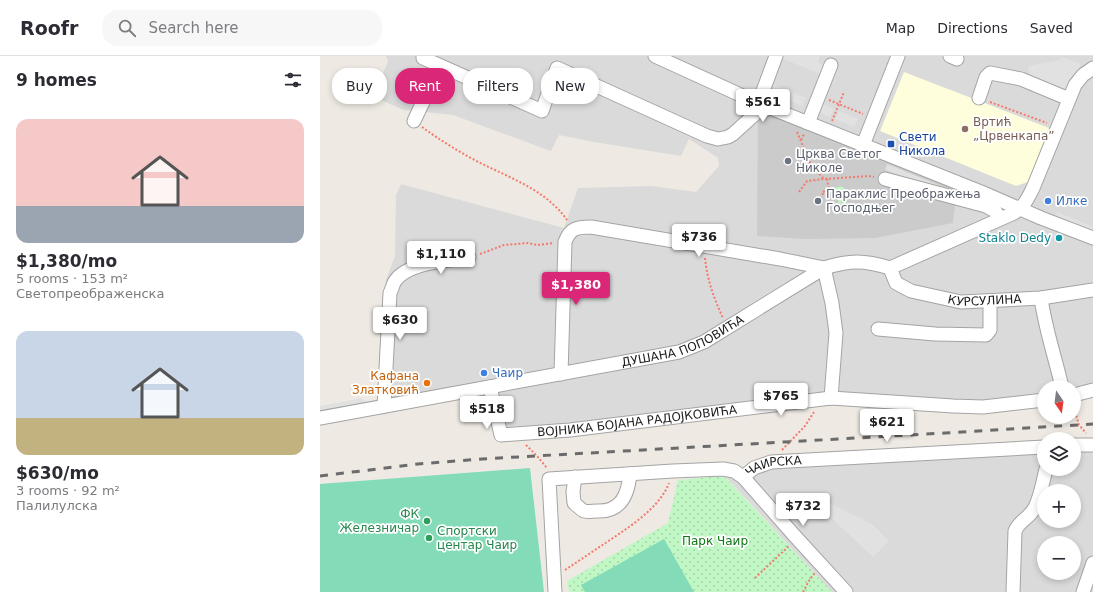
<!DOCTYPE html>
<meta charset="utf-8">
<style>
:root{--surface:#fff;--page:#f7f7f7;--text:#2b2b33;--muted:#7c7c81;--line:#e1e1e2;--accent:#db2777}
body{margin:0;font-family:"DejaVu Sans",sans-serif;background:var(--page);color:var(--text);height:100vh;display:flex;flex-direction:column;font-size:15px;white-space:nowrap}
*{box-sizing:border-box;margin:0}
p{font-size:13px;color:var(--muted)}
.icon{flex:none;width:22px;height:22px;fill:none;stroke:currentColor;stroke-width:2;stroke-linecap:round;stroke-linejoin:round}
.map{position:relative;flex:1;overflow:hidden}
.side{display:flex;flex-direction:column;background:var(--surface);width:320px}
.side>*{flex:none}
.hud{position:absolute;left:12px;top:12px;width:380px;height:36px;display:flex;gap:8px}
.needle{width:26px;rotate:166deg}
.buttons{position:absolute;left:717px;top:324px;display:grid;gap:8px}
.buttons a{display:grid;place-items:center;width:44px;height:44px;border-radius:50%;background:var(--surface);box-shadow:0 2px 6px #0003;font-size:20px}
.price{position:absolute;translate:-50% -34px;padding:0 9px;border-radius:4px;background:#fff;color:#222;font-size:13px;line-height:26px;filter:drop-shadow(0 1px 2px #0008)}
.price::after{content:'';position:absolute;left:50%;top:24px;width:12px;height:9px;margin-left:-6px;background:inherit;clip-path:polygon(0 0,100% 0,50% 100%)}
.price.active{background:var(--accent);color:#fff}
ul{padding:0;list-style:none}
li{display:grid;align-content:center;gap:8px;height:212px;padding:0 16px}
li span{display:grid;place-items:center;height:124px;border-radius:12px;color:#555}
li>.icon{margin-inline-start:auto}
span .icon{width:72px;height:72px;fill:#fffc;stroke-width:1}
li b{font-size:17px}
h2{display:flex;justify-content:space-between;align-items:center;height:48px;padding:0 16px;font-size:17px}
.tag{padding:0 14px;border-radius:16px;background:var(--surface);box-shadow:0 2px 6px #0003;font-size:14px;line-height:36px}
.tag.active{background:var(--accent);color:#fff}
header{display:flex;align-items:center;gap:24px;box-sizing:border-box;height:56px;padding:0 20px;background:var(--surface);border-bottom:1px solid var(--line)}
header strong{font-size:19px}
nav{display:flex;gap:22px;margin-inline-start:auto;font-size:14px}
.search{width:280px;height:36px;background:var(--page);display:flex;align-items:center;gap:10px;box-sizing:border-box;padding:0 14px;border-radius:16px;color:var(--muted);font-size:15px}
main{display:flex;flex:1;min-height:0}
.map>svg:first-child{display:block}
.residential{fill:#dbdada;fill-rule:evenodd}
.education{fill:#fefddc}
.religious{fill:#cbcbcb}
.park{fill:url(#park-dots)}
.pitch{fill:#83dbb8}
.parking{fill:#e1e1e1}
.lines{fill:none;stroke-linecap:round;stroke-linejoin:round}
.minor-casing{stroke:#a4a4a4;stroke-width:15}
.path{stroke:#f5796c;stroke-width:2;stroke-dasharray:2 2;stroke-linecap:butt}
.minor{stroke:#fff;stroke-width:13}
.rail{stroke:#6b6b6b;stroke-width:3;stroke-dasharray:8 8;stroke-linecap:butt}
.education-dot{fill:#8d6e63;stroke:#fff;stroke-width:1.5}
.transit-dot{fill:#1a4fb4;stroke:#fff;stroke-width:1.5}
.worship-dot{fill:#6b7280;stroke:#fff;stroke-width:1.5}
.shop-dot{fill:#3f7fe0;stroke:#fff;stroke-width:1.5}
.culture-dot{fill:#0f9aa8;stroke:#fff;stroke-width:1.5}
.food-dot{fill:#e8710a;stroke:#fff;stroke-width:1.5}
.leisure-dot{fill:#2e9e5b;stroke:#fff;stroke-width:1.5}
.labels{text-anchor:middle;stroke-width:3.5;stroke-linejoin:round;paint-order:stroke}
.education-label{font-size:12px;fill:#785e54;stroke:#fff;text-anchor:start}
.transit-label{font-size:12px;fill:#164399;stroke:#fff;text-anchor:start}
.worship-label{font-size:12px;fill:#5b616d;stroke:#fff;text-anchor:start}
.shop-label{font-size:12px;fill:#366cbe;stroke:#fff;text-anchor:start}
.culture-label{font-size:12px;fill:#0d838f;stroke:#fff;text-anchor:end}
.street-label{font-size:12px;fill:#1d1d1d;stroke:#fff}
.food-label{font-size:12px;fill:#c56008;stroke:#fff;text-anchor:end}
.leisure-label{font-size:12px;fill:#27864d;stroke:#fff;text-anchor:end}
.park-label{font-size:12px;fill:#0f7716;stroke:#fff}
</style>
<header>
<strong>Roofr</strong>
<div class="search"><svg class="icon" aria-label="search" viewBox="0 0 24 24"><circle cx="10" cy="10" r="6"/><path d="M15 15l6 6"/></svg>Search here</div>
<nav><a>Map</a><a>Directions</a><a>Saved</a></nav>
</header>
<main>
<section class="side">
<h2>9 homes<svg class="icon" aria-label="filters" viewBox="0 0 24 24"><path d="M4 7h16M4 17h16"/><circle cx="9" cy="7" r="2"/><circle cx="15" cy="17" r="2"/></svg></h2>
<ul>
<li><span style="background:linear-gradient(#f6c9c9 70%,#9aa5b1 0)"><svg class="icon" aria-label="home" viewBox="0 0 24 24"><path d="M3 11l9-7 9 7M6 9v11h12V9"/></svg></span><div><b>$1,380/mo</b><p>5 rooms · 153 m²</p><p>Светопреображенска</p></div></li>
<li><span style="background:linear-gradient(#c9d6e8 70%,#c2b280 0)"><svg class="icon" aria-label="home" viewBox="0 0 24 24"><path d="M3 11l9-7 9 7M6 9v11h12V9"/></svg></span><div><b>$630/mo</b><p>3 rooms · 92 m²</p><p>Палилулска</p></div></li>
</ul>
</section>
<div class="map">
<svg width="773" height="536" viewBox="0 0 773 536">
<defs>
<pattern id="park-dots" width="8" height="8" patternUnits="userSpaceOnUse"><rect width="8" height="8" fill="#c0f7c4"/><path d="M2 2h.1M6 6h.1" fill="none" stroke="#a5d3a8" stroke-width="1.8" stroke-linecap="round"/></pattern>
</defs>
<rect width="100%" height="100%" fill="#eeeae3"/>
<g class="residential">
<polygon points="66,0 773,0 773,337 754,339 754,331 724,331 724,343 675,351 516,340 228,370 172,371 165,337 61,359 60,331 66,224 75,200 76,139 81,128 244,172 258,132 331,130 376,136 399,110 398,102 369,83 361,100 274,86 239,79 231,95 133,59 84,54 54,41 68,5"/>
<path d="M 754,395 L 773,396 L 773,536 L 512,536 L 405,420 L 430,410 L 724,396 L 724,413 L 754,413 ZM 724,435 L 754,435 L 754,465 L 724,465 ZM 724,487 L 754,487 L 754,517 L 724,517 Z"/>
</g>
<polygon class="education" points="584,16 729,72 708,126 696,130 560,75"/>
<polygon class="religious" points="446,58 637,133 633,167 555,182 485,183 437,180 438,61"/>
<g class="park">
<polygon points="523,130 527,147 519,148 515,132"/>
<polygon points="404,420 512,536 249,536 247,525 348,467 358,424"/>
</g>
<g class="pitch">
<polygon points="210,412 224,536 0,536 0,428"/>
<polygon points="344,483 374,536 265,536 261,529"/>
</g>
<g class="parking">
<polygon points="462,0 500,0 498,7 505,10 501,18 461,2"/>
<polygon points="742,1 761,8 746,36 710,22 708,10 740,4"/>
<polygon points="454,29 486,42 482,50 451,37"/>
<polygon points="499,47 514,53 510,61 496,55"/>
<polygon points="519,55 538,63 534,71 515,63"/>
<polygon points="567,108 631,134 629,139 565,114"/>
<polygon points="737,156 773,171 773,175 736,160"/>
<polygon points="41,342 49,348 0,358 0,350"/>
<polygon points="495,440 552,468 569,485 553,501 492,444"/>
</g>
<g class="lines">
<defs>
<g id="minor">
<polyline points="103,0 103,2 222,55 237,12 387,80 398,83 408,81 413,78 434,59 456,0"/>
<polyline points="335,0 438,47 661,136 721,162 773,182"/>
<polyline points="630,0 637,3"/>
<polyline points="659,42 666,21 670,17 701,23 749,43"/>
<polyline points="94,65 120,10"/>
<polyline points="488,67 511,9"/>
<polyline points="543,89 578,0"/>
<polyline points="565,123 666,150 675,155 680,162"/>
<polyline points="504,212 512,247 516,277 511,342"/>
<path id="s1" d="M 570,212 L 576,227 L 591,235 L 641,246 L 721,242 L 773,234"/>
<path d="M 721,242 C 725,272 735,301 742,331"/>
<polyline points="558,273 615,278 666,279 670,274 670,245"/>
<path d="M 241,318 L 245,186 C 250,172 257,171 271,171 L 460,203 L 504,212"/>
<path id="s2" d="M 170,331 L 181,379 L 250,374 L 511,342 L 633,350 L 663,351 L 724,344"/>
<polyline points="754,339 773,334"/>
<path d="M 64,350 L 70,237 C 72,233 73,228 75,225 C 88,206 128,205 149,201"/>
<path id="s3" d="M 0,362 L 359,296 L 384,286 L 504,212 C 530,204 544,204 570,212 L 694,157 C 704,151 708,142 713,132 L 755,29 L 763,19 L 773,12"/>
<polyline points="754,389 773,389"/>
<path d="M 255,421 L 253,436 L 254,447 C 257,449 260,453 264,455 C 267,456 273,455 277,455 C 301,456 308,439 310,418"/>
<path id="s4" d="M 423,421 L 434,412 L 451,406 L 724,391"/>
<polyline points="235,536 229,423 353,415 403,413 414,415 423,421 473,478 526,536"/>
<path d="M 693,536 L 695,475 C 699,465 709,462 714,453 C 720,443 723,425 726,413"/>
<polyline points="763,536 773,507"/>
</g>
</defs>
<use href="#minor" class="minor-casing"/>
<g class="path">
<polyline points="509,44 543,58"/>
<polyline points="670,46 727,67"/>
<polyline points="512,65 524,36"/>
<path d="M 102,71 C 117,82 133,92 149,101 C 183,120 224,131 247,164"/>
<polyline points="477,76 491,109 504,123 549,120 554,121"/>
<polyline points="481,84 484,78"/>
<polyline points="479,136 487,125 504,123"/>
<polyline points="503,139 502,136 509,134 507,122"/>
<polyline points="160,198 184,189 208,187 217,189 234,187"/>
<path d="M 385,202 C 387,223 394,243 403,262"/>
<polyline points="754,352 759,369 766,377"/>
<polyline points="206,389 217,400 227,412"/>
<polyline points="462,394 485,370 494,356"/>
<path d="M 245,514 C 257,506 269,498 281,490 C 303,475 339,454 349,427"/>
<polyline points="435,522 469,490"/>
<polyline points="483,536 490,523 495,517"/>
</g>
<use href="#minor" class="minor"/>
<polyline class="rail" points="0,420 98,408 162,403 625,377 773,368"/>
</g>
<circle class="education-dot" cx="645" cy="73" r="4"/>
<rect class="transit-dot" x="567" y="84" width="8" height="8" rx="2"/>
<g class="worship-dot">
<circle cx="468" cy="105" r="4"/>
<circle cx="498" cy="145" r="4"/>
</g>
<g class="shop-dot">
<circle cx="728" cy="145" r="4"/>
<circle cx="164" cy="317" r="4"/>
</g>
<circle class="culture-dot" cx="739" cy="182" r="4"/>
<circle class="food-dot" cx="107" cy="327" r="4"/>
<g class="leisure-dot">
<circle cx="107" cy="465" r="4"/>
<circle cx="109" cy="482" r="4"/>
</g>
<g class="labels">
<g class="education-label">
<text x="653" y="70">Вртић<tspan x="653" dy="14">„Црвенкапа”</tspan></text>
</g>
<g class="transit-label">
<text x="579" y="85">Свети<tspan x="579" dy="14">Никола</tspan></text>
</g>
<g class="worship-label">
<text x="476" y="102">Црква Светог<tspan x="476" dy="14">Николе</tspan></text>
<text x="506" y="142">Параклис Преображења<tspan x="506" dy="14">Господњег</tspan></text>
</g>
<g class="shop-label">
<text x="736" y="149">Илке</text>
<text x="172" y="321">Чаир</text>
</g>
<g class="culture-label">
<text x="731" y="186">Staklo Dedy</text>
</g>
<g class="street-label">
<text dy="4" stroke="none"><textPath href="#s1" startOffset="108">КУРСУЛИНА</textPath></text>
<text dy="4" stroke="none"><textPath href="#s3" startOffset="372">ДУШАНА ПОПОВИЋА</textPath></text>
<text dy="4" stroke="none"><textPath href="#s2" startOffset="186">ВОЈНИКА БОЈАНА РАДОЈКОВИЋА</textPath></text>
<text dy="4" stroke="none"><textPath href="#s4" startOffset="34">ЧАИРСКА</textPath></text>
</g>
<g class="food-label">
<text x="99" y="324">Кафана<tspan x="99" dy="14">Златковић</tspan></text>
</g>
<g class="leisure-label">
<text x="99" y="462">ФК<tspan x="99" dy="14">Железничар</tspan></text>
<text x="117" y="479" text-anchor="start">Спортски<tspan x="117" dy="14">центар Чаир</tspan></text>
</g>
<g class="park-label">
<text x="395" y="489">Парк Чаир</text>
</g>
</g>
</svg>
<div class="buttons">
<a><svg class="needle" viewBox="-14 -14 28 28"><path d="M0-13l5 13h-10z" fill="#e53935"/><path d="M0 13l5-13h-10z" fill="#7c7c81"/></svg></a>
<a><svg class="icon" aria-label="layers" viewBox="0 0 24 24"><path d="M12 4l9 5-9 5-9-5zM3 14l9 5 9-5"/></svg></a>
<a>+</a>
<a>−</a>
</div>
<b class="price" style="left:443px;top:67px">$561</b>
<b class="price" style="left:379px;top:202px">$736</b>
<b class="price" style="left:121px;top:219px">$1,110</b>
<b class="price active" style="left:256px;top:250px">$1,380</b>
<b class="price" style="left:80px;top:285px">$630</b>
<b class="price" style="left:461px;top:361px">$765</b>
<b class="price" style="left:167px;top:374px">$518</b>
<b class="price" style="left:567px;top:387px">$621</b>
<b class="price" style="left:483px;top:471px">$732</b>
<div class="hud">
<a class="tag">Buy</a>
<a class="tag active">Rent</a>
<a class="tag">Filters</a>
<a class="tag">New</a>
</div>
</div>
</main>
